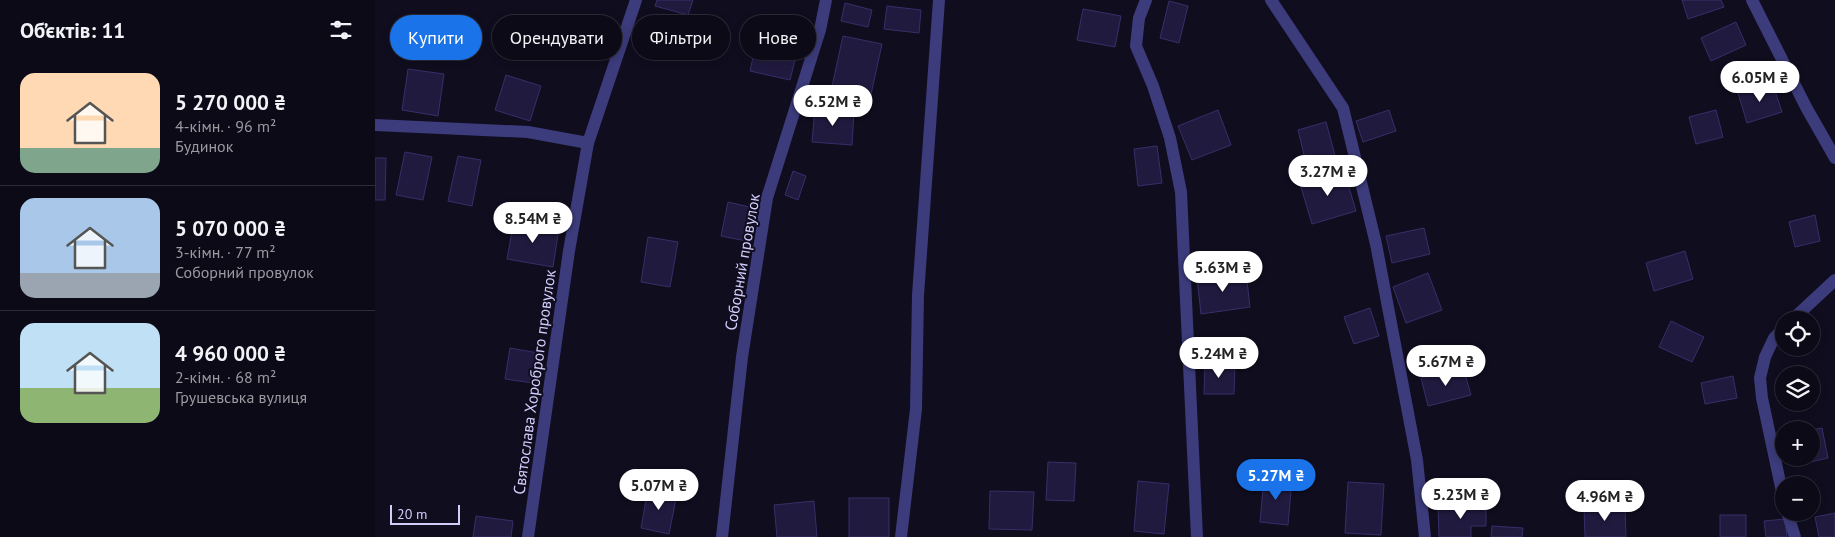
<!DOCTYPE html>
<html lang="uk">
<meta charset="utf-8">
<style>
:root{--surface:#0c0a17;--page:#151320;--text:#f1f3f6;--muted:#9a9aa1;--line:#2c2b36;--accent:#1a73e8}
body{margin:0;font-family:"PT Sans",sans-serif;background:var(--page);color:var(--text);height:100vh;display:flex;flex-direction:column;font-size:19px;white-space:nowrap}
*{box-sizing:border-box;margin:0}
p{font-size:16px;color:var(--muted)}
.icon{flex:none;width:28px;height:28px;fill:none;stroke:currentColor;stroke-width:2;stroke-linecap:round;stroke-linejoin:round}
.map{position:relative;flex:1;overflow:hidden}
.side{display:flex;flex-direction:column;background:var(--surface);width:375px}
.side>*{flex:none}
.top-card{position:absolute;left:15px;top:15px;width:475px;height:45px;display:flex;gap:10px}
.buttons{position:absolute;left:1400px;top:311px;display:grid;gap:10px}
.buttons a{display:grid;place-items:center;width:45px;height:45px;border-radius:50%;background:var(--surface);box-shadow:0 2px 8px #0003,0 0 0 1px var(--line);font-size:25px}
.scale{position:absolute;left:15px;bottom:12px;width:70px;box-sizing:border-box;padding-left:5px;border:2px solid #d2cefc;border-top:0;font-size:14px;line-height:18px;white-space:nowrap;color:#d2cefc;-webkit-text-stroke:4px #100d1f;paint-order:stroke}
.price{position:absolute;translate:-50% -42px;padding:0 11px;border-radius:18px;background:#fff;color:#222;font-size:16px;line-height:32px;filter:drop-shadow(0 1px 2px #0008)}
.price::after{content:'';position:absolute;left:50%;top:30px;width:15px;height:11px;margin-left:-8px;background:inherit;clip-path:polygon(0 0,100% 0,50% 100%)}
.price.active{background:var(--accent);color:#fff}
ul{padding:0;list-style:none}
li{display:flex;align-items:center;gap:15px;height:125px;padding:0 20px}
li+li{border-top:1px solid var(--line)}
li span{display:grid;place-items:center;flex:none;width:140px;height:100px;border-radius:15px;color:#555}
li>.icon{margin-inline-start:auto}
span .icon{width:60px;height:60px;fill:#fffc;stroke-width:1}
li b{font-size:21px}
h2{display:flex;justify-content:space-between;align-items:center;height:60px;padding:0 20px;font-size:21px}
.tag{padding:0 18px;border-radius:22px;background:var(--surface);box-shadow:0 2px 8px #0003,0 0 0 1px var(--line);font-size:18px;line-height:45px}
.tag.active{background:var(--accent);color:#fff}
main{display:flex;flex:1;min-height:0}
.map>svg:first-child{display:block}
.building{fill:#211a3f;stroke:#382e69}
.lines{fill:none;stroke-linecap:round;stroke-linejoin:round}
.street{stroke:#3c3b7b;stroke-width:12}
.labels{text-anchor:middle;stroke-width:4;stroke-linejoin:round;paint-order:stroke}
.street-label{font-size:16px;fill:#d2cefc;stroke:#100d1f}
</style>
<main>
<section class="side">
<h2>Об’єктів: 11<svg class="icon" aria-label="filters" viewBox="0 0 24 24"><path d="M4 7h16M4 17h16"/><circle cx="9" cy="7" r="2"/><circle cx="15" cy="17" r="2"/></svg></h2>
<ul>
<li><span style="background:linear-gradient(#ffd9b3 75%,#7fa58c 0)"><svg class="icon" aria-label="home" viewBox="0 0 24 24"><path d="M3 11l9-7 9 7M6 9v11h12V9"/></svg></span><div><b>5 270 000 ₴</b><p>4-кімн. · 96 m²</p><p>Будинок</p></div></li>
<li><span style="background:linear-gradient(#a9c7e8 75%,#9aa5b1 0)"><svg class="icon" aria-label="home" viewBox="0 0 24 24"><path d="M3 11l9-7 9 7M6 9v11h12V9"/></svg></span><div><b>5 070 000 ₴</b><p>3-кімн. · 77 m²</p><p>Соборний провулок</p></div></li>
<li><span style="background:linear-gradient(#bfe0f5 65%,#8fb573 0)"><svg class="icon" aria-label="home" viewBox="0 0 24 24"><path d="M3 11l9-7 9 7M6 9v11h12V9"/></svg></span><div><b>4 960 000 ₴</b><p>2-кімн. · 68 m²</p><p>Грушевська вулиця</p></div></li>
</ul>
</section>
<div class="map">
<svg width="1460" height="537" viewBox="0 0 1460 537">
<rect width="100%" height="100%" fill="#100d1f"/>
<g class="building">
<polygon points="282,0 318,0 313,15 280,6"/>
<polygon points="1307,0 1346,0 1349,7 1313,19"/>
<polygon points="794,1 813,6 804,43 785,38"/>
<polygon points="470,3 497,10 493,27 466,21"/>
<polygon points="512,6 546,10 544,33 509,29"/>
<polygon points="708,9 746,16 740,47 702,40"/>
<polygon points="1361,22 1371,45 1336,61 1326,38"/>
<polygon points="383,34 424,44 415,80 375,71"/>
<polygon points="468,36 507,44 495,99 456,91"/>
<polygon points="33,69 69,74 63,116 27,110"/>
<polygon points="131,75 166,86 155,121 120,110"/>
<polygon points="1397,82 1407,112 1372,123 1363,93"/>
<polygon points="440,108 479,111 477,145 437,142"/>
<polygon points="843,110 856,145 817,160 803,126"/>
<polygon points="1014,110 1021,131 988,142 981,121"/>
<polygon points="1341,110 1348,137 1321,144 1314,117"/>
<polygon points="951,122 961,159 932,167 923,130"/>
<polygon points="782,146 787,183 763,186 759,149"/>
<polygon points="30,152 57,157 48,200 21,195"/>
<polygon points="83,156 106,160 97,206 73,201"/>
<polygon points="0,158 11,158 10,200 0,200"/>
<polygon points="969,170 981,211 937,224 925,184"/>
<polygon points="418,171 431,176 423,200 410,195"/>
<polygon points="353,202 383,209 376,242 346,236"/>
<polygon points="1440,215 1445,241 1420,247 1414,222"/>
<polygon points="139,220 184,228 178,267 132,259"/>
<polygon points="1049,228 1055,254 1017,263 1011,236"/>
<polygon points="273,237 303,242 295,287 266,282"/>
<polygon points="1310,251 1318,279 1279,291 1271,263"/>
<polygon points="871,272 875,307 826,314 822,278"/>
<polygon points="1053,273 1067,310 1031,323 1018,287"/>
<polygon points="995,308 1004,336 979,344 969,317"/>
<polygon points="1296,321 1329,337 1317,362 1284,347"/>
<polygon points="135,348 169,354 165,384 130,379"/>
<polygon points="830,364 860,365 859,394 829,394"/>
<polygon points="1088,367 1096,395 1053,406 1046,378"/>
<polygon points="1358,376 1362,398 1330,404 1326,383"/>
<polygon points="1447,428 1453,458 1418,466 1416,458 1436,458 1436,430"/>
<polygon points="673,462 701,463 699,501 671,500"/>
<polygon points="889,477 917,479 913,525 885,522"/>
<polygon points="763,481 794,484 789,534 759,531"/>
<polygon points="973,482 1009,484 1006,535 970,533"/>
<polygon points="273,488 302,494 294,534 266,528"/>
<polygon points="615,491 659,492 657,530 614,529"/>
<rect x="474" y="498" width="40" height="39"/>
<polygon points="439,501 442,537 402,537 399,505"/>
<polygon points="1111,504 1111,526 1096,526 1096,537 1064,537 1063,506"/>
<polygon points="1250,506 1251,537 1210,537 1209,508"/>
<polygon points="1460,513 1460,537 1444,537 1440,517"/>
<rect x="1345" y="515" width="26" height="22"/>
<polygon points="101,516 138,521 136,537 98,537"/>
<polygon points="1410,519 1412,537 1391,537 1389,521"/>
<polygon points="1117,526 1148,528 1147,537 1116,537"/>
</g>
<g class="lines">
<g class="street">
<polyline points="771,0 764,18 761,46 778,86 795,138 806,192 822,537"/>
<polyline points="896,0 968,108 1001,244 1042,460 1050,537"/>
<polyline points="1377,0 1431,107 1460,158"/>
<polyline points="0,125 153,132 213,143"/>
<polyline points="1417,320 1460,280"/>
<polyline points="1409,328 1399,338 1390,357 1385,378 1387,398 1409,501"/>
<polyline points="1412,512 1420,537"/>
<polyline points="153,537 194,251 213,143 261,0"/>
<polyline points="347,537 367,357 392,198 445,30 451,0"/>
<polyline points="526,537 541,409 543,295 564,0"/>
</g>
</g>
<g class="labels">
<g class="street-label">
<text transform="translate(367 262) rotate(-80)" y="6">Соборний провулок</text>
<text transform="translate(159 382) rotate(-82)" y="6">Святослава Хороброго провулок</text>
</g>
</g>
</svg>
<div class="buttons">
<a><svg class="icon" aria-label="locate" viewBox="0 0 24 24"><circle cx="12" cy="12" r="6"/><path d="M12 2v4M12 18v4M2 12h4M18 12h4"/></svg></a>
<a><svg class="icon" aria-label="layers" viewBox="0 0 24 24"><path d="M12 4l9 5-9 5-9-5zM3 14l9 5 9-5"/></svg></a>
<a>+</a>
<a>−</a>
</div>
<div class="scale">20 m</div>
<b class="price" style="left:1385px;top:103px">6.05M ₴</b>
<b class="price" style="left:458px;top:127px">6.52M ₴</b>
<b class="price" style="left:953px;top:197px">3.27M ₴</b>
<b class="price" style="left:158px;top:244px">8.54M ₴</b>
<b class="price" style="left:848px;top:293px">5.63M ₴</b>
<b class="price" style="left:844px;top:379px">5.24M ₴</b>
<b class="price" style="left:1071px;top:387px">5.67M ₴</b>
<b class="price active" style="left:901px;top:501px">5.27M ₴</b>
<b class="price" style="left:284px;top:511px">5.07M ₴</b>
<b class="price" style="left:1086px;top:520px">5.23M ₴</b>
<b class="price" style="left:1230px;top:522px">4.96M ₴</b>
<div class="top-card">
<a class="tag active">Купити</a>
<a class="tag">Орендувати</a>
<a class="tag">Фільтри</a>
<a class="tag">Нове</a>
</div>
</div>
</main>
